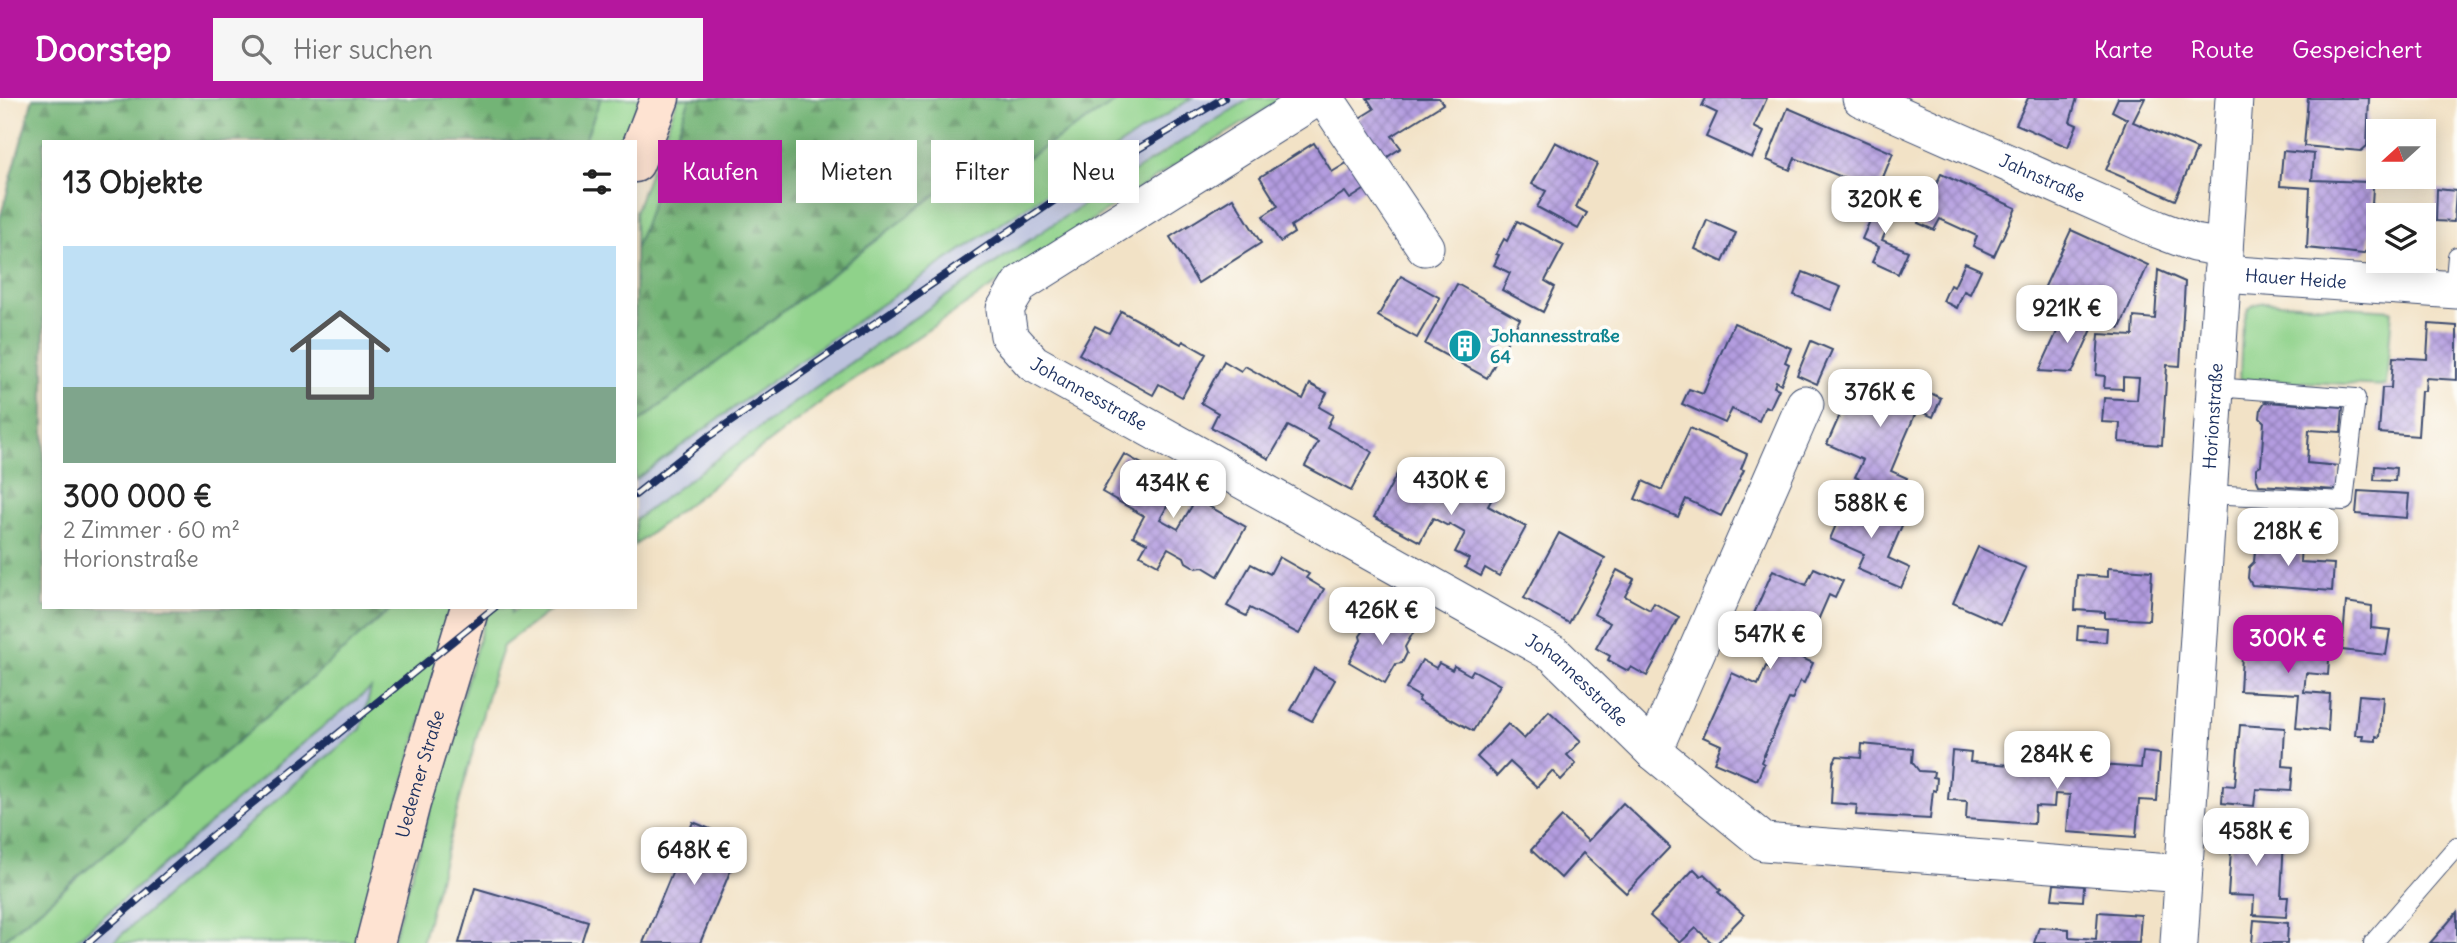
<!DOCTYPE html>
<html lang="de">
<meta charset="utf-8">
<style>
:root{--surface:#fff;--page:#f6f6f6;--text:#222;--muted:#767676;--accent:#b5179e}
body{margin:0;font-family:Delius,sans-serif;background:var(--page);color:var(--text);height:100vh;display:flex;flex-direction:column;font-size:26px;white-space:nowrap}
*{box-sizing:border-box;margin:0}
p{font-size:23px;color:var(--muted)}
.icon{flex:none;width:38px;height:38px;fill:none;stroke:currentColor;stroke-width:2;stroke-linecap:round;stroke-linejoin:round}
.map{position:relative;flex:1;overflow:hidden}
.side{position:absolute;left:42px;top:42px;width:595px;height:469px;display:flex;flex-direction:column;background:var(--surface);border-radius:0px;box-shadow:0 4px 18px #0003}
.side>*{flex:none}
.guide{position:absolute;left:658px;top:42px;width:665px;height:63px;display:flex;gap:14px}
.needle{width:46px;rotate:249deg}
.controls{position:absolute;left:2366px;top:21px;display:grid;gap:14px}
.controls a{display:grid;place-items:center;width:70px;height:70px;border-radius:0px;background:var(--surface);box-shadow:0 4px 18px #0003;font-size:35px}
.price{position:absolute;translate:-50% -60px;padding:0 16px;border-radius:14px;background:#fff;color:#222;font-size:23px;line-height:46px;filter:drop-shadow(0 2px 4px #0008)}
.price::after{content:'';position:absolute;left:50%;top:42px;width:21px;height:16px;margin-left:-10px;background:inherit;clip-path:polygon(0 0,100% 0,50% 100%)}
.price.selected{background:var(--accent);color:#fff}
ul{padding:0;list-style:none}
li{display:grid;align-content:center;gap:14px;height:371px;padding:0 21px}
li span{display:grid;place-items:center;height:217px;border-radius:0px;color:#555}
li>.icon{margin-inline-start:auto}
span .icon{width:126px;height:126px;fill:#fffc;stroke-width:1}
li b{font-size:30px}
h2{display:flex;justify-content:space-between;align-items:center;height:84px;padding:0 21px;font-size:30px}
.chip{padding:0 24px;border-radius:0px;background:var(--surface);box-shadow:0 4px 18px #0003;font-size:24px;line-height:63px}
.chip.selected{background:var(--accent);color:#fff}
header{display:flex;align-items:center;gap:42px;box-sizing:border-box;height:98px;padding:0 35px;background:var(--accent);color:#fff}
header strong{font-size:33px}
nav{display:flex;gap:38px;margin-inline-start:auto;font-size:24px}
.search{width:490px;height:63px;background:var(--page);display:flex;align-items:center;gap:18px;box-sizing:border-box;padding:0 24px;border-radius:0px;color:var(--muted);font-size:26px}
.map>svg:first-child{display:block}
.railway{fill:#bdc3de}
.green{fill:#8fd28a;stroke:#558074;stroke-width:2}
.forest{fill:url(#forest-firs);stroke:#47726a;stroke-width:2}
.building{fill:url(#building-cross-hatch)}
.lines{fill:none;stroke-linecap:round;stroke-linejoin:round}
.service-casing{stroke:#3b4a6e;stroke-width:20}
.minor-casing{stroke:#3b4a6e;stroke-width:39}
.secondary-casing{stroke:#3b4a6e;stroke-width:41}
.service{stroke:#fff;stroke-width:18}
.minor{stroke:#fff;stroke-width:37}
.secondary{stroke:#fee3d2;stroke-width:38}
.rail-casing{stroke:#1b2f5e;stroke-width:8}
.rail{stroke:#fdfcf7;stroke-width:5;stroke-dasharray:16;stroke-linecap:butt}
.labels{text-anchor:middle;stroke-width:7;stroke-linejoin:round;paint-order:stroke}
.street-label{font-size:18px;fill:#1b2f5e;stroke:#fdfcf7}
.culture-label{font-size:18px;font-weight:bold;fill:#0d838f;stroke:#fdfcf7;text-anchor:start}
</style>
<header>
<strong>Doorstep</strong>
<div class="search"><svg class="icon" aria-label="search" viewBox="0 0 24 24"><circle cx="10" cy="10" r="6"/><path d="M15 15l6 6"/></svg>Hier suchen</div>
<nav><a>Karte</a><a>Route</a><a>Gespeichert</a></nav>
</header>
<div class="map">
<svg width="2457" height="845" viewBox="0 0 2457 845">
<defs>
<pattern id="forest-firs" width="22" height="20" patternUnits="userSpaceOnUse" patternTransform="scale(1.75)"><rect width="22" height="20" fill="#73b476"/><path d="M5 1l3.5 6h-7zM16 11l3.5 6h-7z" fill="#5e9364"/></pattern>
<pattern id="building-cross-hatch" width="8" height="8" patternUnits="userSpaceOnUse" patternTransform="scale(1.75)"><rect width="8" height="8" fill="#b49de0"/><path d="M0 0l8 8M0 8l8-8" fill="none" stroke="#9280b9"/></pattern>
</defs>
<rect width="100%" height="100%" fill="#fdfcf7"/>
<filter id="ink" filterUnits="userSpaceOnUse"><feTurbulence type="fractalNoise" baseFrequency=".0143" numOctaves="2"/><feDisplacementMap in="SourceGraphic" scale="14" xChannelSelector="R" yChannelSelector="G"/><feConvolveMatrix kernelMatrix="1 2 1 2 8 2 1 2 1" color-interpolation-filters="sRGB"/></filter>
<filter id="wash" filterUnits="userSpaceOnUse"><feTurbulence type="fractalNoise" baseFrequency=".00686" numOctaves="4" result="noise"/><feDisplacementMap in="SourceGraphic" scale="28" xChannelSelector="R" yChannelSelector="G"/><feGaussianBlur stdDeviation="1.57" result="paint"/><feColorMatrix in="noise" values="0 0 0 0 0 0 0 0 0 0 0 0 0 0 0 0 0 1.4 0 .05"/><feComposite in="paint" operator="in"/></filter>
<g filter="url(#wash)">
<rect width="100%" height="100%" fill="#f2e2c6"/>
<g class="railway">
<polygon points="1192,0 1251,0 1161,55 934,206 716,360 635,422 635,382 716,322 907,187"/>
<polygon points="372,589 361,631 306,676 112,845 73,845 295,651"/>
</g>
<g class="green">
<polygon points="601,0 640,0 624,44 584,44"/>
<polygon points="678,0 690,0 635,152 635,114"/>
<path d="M 1122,0 L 1192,0 C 1003,123 816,247 635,382 L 635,327 L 966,73 L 989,84 Z"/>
<path d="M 1251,0 L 1284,0 L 1167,72 L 829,298 L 635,447 L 635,422 C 833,272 1039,131 1251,0 Z"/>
<path d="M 2265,204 L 2392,212 L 2386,288 L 2240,281 C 2241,265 2240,223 2249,211 C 2253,206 2259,205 2265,204 Z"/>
<polygon points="393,509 453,509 359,845 112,845 306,676 361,631 371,590 295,651 73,845 1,845"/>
<polygon points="488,509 512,509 511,515 520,509 554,509 503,548 492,581 422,845 392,845"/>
</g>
<g class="forest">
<polygon points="33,0 601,0 584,44 44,44 44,509 393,509 291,598 0,845 0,121"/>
<polygon points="690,0 1122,0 989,84 966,73 635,327 635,152"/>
</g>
<g id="blocks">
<g class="building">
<polygon points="1367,0 1439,0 1443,6 1392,38 1401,50 1384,61 1358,21 1374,11"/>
<polygon points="1706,0 1767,0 1754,29 1764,34 1752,60 1706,39 1717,15 1702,8"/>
<polygon points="2028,0 2077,0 2070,24 2077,27 2068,49 2016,26"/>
<polygon points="2118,0 2145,0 2133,24 2197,51 2175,102 2106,72 2127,21 2112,13"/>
<polygon points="2308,0 2369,0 2367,48 2361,53 2304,48"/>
<polygon points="1788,10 1893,55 1879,89 1871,85 1869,90 1795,60 1790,72 1767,62"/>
<polygon points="1555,44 1597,66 1576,109 1587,115 1578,131 1537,109 1546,93 1532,86"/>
<polygon points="1314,45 1332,74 1350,63 1367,90 1350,101 1345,94 1291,128 1294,135 1280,144 1263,118 1278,108 1260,79"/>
<polygon points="2283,53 2314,56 2312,82 2368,84 2373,90 2369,150 2363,156 2307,150 2310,90 2280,88"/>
<polygon points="1941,76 2016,110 1994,158 1973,148 1977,138 1940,121 1934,132 1918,125"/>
<polygon points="2437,91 2456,93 2454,124 2436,123"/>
<polygon points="1882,95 1899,104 1882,142 1908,153 1898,176 1872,164 1879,149 1862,141"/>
<polygon points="1233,100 1261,145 1198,185 1170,139"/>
<polygon points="1707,122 1736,135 1723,164 1695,151"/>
<polygon points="1517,123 1564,147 1545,183 1555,189 1543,214 1502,192 1510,175 1494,167 1499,157 1496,156 1504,141 1507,143"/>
<polygon points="2071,132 2148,167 2120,230 2071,207 2068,214 2047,204 2051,198 2042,195"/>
<polygon points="1965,165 1981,172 1970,196 1964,193 1957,210 1943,203 1950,187 1954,189"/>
<polygon points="2158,172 2185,184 2180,268 2167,267 2162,347 2119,344 2120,325 2102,324 2104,300 2137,302 2139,280 2123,279 2123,291 2104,290 2105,278 2096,277 2099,236 2133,238 2134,219 2155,221"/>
<polygon points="1803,174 1841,189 1831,212 1794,197"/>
<polygon points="1401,178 1440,200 1417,240 1378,218"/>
<polygon points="1457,186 1520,221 1487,280 1425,246"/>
<polygon points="1121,213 1181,246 1183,243 1206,256 1182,299 1159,286 1153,297 1079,256 1095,228 1109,235"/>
<polygon points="2066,214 2094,227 2072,275 2039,273"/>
<polygon points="1734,225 1791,250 1785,264 1789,266 1781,286 1776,283 1774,289 1779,291 1770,310 1765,308 1759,323 1732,311 1725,325 1682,306 1689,291 1703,296"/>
<polygon points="2429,226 2457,228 2457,282 2426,280 2425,293 2421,293 2418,338 2379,335 2382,290 2391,290 2393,259 2427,261"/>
<polygon points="1811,243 1832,252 1817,286 1797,277"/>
<polygon points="1224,263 1241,273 1245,268 1303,301 1310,286 1327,295 1319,309 1333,317 1327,329 1372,354 1351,393 1305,368 1318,344 1288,328 1269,361 1211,329 1218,315 1201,305"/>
<polygon points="1898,280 1941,300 1933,319 1917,312 1904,342 1891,373 1907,380 1899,398 1855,379 1863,362 1827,346 1855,283 1890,299"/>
<polygon points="2265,304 2343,309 2341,334 2309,332 2308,348 2307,365 2339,368 2337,392 2259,387 2256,380 2256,370 2261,367 2264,324 2260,320 2261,310"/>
<polygon points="1690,330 1747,356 1741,371 1744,372 1721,418 1686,401 1678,419 1635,401 1643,383 1662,392"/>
<polygon points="1124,356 1165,379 1155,397 1169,405 1160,421 1178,431 1196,401 1246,429 1218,478 1203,469 1196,470 1186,464 1184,459 1168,450 1158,467 1140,457 1147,445 1133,438 1144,418 1102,394"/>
<polygon points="1404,363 1449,388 1454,378 1494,397 1488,408 1526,429 1499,478 1485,470 1481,478 1465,469 1469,461 1455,454 1465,435 1449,426 1448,428 1433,420 1420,444 1374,419"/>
<polygon points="2375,368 2396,370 2395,383 2374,382"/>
<polygon points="2358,393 2409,396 2407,420 2356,416"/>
<polygon points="1847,401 1867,410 1870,403 1889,411 1886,418 1903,425 1888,460 1910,470 1901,490 1857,471 1864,456 1830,441"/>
<polygon points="1559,435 1605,460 1569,525 1524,500"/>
<polygon points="2256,442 2301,445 2300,464 2334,466 2332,493 2252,487 2248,480 2249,469 2254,464"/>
<polygon points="1978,449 2026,470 2001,526 1953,505"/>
<polygon points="1279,459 1309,476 1306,480 1324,491 1299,536 1250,510 1246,518 1227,508 1251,466 1270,476"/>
<polygon points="1814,470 1843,483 1835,500 1829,497 1815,529 1802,560 1813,565 1804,585 1800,583 1792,602 1789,601 1761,664 1764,666 1757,682 1714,664 1721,647 1703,639 1732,575 1758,587 1766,568 1770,570 1779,549 1746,534 1773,472 1806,487"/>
<polygon points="2108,470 2152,473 2149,522 2105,520 2105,514 2075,512 2077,477 2108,479"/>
<polygon points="1617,472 1634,481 1625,498 1650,512 1654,505 1679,519 1647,578 1631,569 1628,573 1608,562 1610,558 1596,550 1610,525 1594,516"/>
<polygon points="2346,504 2372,508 2371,530 2390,532 2386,557 2342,552"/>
<polygon points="1378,513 1414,533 1405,549 1407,555 1402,565 1396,566 1385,585 1349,564 1361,542 1360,538"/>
<polygon points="2078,528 2107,530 2106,544 2077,542"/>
<polygon points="2243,539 2330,546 2328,577 2306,575 2304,594 2330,596 2328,633 2296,630 2299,596 2240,593"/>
<polygon points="1422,562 1436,570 1439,565 1452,572 1454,568 1470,577 1473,572 1500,587 1473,633 1418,603 1420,599 1406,591"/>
<polygon points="1314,570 1335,582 1312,623 1291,612"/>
<polygon points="2359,597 2383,599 2380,639 2376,638 2376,643 2362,642 2363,637 2355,637"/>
<polygon points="1549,613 1581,643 1567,657 1576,666 1561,682 1552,673 1537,689 1510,664 1497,678 1477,659 1508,626 1524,641"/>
<polygon points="2240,627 2285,630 2283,668 2293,669 2291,693 2256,691 2254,708 2222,705 2223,687 2235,688"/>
<polygon points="1862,646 1913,651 1912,664 1919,673 1934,674 1933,679 1937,680 1936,693 1933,692 1930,721 1856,717 1857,707 1831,705 1833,665 1837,658 1861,660"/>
<polygon points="2059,647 2073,649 2072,665 2141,670 2143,654 2160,656 2157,703 2139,702 2136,739 2067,734 2070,697 2055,696 2054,709 2035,708 2034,726 1966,721 1967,703 1948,702 1952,653 1971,655 1970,664 2039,669 2039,659 2058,661"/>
<polygon points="1623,705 1670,749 1626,795 1583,755 1561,780 1531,752 1562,719 1588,743"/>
<polygon points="2219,723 2259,726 2258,739 2284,741 2281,799 2288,799 2286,819 2253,817 2254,798 2228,797 2232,737 2219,736"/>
<polygon points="693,724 742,744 727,781 700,845 643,845"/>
<polygon points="1694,771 1701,778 1704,776 1721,792 1718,794 1744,817 1717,845 1712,845 1696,830 1680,845 1650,818"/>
<polygon points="2054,786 2084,788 2083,803 2052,801"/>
<polygon points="475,790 588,823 581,845 459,845"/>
<polygon points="2098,814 2141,817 2139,845 2034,845 2039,829 2069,831 2069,839 2096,841"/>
<polygon points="2457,814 2457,845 2430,845 2446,827"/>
<polygon points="2254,822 2288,825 2287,845 2252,845"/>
</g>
</g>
</g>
<g filter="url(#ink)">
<use href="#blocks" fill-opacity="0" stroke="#3b4a6e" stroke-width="2"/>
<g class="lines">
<defs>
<g id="service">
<polyline points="2454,192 2457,158"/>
<polyline points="2208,396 2344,403 2356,300 2215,289"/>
<polyline points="2373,845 2457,748"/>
</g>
<g id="minor">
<path id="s1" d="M 1316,0 L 1020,186 L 1005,211 L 1009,238 L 1033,265 L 1554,556 L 1653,653 L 1764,744 L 2183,776"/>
<polyline points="1325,0 1425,149"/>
<path id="s2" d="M 1861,0 L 2157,131 L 2194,145 L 2224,150"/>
<path id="s3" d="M 2222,176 L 2457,192"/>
<polyline points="1653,653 1805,306"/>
<path id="s4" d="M 2179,845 L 2234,0"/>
</g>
<g id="secondary">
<polyline points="635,65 660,0"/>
<path id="s5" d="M 375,845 L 411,705 L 470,509"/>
</g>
</defs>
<use href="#service" class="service-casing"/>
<use href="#minor" class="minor-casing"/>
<use href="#secondary" class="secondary-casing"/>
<use href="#service" class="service"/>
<use href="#minor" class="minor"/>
<use href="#secondary" class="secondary"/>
<defs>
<g id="rail">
<polyline points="635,397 708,339 1074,89 1224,0"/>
<polyline points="88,845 209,740 495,509"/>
</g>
</defs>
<use href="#rail" class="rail-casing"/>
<use href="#rail" class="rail"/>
</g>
</g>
<defs>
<symbol id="building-disc" viewBox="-11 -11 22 22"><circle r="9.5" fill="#0f9aa8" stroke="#fdfcf7"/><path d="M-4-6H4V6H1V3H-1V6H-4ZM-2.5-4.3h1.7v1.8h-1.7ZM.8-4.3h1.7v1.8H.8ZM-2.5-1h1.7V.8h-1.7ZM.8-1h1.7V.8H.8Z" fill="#fff"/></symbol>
</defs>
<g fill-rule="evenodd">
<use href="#building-disc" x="1446" y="229" width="38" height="38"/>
</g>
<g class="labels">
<g class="street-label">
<text dy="6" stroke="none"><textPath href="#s2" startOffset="198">Jahnstraße</textPath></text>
<text dy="6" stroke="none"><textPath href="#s3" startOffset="74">Hauer Heide</textPath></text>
<text dy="6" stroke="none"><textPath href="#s1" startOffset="506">Johannesstraße</textPath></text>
<text dy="6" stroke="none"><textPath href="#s4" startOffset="528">Horionstraße</textPath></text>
<text dy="6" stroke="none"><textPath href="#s1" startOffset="1073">Johannesstraße</textPath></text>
<text dy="6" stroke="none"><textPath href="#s5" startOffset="175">Uedemer Straße</textPath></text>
</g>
<g class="culture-label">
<text x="1490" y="244">Johannesstraße<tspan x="1490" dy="21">64</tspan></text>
</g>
</g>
</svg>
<div class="controls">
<a><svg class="needle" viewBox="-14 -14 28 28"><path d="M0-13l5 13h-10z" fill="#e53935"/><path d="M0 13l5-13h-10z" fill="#767676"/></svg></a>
<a><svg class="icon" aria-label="layers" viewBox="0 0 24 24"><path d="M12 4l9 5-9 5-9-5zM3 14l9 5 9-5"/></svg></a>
</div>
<b class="price" style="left:1885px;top:138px">320K €</b>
<b class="price" style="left:2067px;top:247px">921K €</b>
<b class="price" style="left:1880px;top:331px">376K €</b>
<b class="price" style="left:1451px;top:419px">430K €</b>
<b class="price" style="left:1173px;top:422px">434K €</b>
<b class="price" style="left:1871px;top:442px">588K €</b>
<b class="price" style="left:2288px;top:470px">218K €</b>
<b class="price" style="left:1382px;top:549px">426K €</b>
<b class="price" style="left:1770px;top:573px">547K €</b>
<b class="price selected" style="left:2288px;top:577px">300K €</b>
<b class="price" style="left:2057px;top:693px">284K €</b>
<b class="price" style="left:2256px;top:770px">458K €</b>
<b class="price" style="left:694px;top:789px">648K €</b>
<div class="guide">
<a class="chip selected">Kaufen</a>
<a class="chip">Mieten</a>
<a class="chip">Filter</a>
<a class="chip">Neu</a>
</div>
<section class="side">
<h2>13 Objekte<svg class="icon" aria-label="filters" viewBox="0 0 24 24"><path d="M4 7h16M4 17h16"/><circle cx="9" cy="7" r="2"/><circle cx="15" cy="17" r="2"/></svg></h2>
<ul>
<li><span style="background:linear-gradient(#bfe0f5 65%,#7fa58c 0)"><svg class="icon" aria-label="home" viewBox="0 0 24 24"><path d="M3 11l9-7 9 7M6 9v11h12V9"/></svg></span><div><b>300 000 €</b><p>2 Zimmer · 60 m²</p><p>Horionstraße</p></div></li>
</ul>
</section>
</div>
